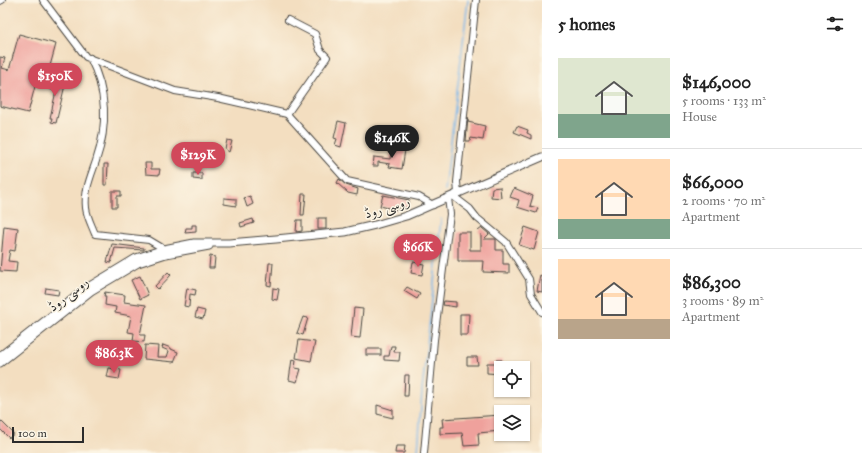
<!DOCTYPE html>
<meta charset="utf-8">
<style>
:root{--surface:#fff;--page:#f6f6f6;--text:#222;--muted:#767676;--line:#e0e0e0;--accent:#d1495b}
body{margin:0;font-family:"IM FELL Great Primer",Amiri,serif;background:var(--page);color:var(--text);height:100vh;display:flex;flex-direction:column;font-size:15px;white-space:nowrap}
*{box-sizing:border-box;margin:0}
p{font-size:13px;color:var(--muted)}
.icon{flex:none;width:22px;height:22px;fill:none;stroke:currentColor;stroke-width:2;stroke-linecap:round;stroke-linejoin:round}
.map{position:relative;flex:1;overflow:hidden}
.drawer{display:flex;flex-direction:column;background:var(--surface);width:320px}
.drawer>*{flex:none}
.buttons{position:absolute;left:494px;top:361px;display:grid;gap:8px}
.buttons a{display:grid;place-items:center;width:36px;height:36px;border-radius:0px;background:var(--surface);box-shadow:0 1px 3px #0004;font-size:20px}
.scale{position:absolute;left:12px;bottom:10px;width:72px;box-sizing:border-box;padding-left:4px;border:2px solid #2b2b2b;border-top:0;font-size:11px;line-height:14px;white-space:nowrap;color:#2b2b2b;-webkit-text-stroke:3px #fcf5e5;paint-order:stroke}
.price{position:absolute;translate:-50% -34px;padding:0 9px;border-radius:14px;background:var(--accent);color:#fff;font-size:13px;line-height:26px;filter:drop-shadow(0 1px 2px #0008)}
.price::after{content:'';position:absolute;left:50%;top:24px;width:12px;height:9px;margin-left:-6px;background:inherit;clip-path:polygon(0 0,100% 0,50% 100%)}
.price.active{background:#222;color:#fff}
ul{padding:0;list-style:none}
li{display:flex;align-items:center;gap:12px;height:100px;padding:0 16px}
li+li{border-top:1px solid var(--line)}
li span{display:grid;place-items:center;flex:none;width:112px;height:80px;border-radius:0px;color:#555}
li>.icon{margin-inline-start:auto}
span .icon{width:48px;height:48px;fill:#fffc;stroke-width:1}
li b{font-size:17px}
h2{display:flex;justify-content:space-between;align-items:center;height:48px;padding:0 16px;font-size:17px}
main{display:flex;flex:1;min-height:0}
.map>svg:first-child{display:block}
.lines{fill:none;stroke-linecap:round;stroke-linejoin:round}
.stream{stroke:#77b7eb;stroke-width:1.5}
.building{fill:#efa19c}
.minor-casing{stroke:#494641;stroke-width:8}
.major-casing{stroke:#494641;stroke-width:9}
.minor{stroke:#fff;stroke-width:6}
.major{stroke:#fff;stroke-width:7}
.labels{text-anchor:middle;stroke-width:3;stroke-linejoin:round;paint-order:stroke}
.street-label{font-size:14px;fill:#2b2b2b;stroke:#fcf5e5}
</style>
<main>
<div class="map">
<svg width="542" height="453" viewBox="0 0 542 453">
<rect width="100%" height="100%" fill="#fcf5e5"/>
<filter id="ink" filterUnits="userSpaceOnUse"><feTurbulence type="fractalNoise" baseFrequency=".025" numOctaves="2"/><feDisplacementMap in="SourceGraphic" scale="8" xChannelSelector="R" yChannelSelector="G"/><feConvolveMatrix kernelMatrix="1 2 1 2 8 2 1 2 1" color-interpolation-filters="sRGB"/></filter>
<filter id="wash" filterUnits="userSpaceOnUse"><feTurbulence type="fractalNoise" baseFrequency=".012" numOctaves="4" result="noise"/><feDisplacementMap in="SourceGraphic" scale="16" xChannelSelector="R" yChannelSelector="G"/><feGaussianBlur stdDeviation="0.9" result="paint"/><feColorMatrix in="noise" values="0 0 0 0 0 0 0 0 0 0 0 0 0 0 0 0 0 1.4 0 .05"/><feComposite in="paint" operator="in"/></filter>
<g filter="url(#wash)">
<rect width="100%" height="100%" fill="#f3dec0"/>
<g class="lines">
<g class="stream">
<polyline points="445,191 468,0"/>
<polyline points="418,453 422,390 441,219"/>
</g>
</g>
<g id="blocks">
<g class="building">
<polygon points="19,34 56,44 47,77 38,75 28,113 0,106 0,57 5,58 2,68 9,70"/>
<polygon points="45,78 65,85 56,123 51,122 52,118 50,118 56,91 42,86"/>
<polygon points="468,117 468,122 485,126 483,140 471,138 470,141 466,141"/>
<polygon points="338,121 346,123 341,147 335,145 337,139 334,138"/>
<polygon points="517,126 528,130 527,133 531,135 531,139 514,132"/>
<polygon points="376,134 385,136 383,142 375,140"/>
<polygon points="227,140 232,141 229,152 225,149"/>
<polygon points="392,148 405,150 402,169 389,167 390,164 378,162 378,166 373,166 374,157 390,159"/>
<polygon points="145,163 151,163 151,169 160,169 159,175 146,174"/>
<polygon points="104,164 108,164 107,185 104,185"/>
<polygon points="193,173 202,173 202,180 193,179"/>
<polygon points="339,179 346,185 358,189 357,195 348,193 337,183"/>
<polygon points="500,187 501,198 491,197 492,188"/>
<polygon points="514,188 533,196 530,206 538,208 536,213 517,207 519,200 510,197"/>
<polygon points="112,191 121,191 121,196 117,196 117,207 112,207"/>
<polygon points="302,194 306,194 304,215 301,215"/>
<polygon points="383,195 409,200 408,208 398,207 397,210 380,206"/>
<polygon points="250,196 253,204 247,207 244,198"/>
<polygon points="224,198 236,199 236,206 224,204"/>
<rect x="318" y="218" width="8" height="11"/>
<polygon points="253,219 254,223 241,227 240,223"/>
<polygon points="297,220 302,220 302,231 296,232"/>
<polygon points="192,225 196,225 196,232 185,233 186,228 192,228"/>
<polygon points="4,226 18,228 15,251 10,250 8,261 17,262 16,272 0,271"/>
<polygon points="525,227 539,232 534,250 519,245"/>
<polygon points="482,228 489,234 484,239 496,239 496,250 503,250 503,264 509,264 509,273 483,272 484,261 458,261 458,232 470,232 470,250 481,250 481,234 478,231"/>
<polygon points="112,244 144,248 144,250 115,248 111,263 107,262"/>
<polygon points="210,256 215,257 214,268 209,268"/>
<polygon points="413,262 424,264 422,275 411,273"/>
<polygon points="269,263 273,263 271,286 267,285"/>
<polygon points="168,272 171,275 158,289 155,286"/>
<polygon points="540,275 542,276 542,292 537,291"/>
<polygon points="140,276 148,295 140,299 131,280"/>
<polygon points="407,287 420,294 417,299 404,291"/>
<polygon points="46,288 59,290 58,295 45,293"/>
<polygon points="187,288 196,290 195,295 190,294 189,307 184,306"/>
<polygon points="273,288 279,289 277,300 272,299"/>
<polygon points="105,292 125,295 124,302 146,305 140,335 145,335 144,342 133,341 134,333 128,332 131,316 115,313 116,307 105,305 106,296 104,296"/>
<polygon points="444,301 456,302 456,307 443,305"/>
<polygon points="354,308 363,309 360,338 351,337"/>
<polygon points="197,309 205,311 203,319 195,317"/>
<polygon points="460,314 469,314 468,335 460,335"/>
<polygon points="303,317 308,318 303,335 297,333"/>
<polygon points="299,340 315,342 311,361 296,358"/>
<polygon points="145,345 158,346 157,357 167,357 169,351 162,348 163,345 171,348 171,349 178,352 174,362 144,359"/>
<polygon points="391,346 395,346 394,352 400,352 399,361 384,360 384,356 389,356"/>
<rect x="366" y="349" width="15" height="6"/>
<polygon points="467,357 477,357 478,365 467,365"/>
<polygon points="292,359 296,360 295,368 301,369 297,382 289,380"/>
<polygon points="496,360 502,360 501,374 487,373 487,363 497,363"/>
<polygon points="109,368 121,370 119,379 107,377"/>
<polygon points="405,375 409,375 408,396 404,396"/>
<polygon points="377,405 393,410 393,418 377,414"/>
<polygon points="501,415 501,431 478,433 479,445 464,446 462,433 440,434 440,427 443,427 442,419"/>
<polygon points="0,420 14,434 9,438 0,429"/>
<polygon points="396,446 405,446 404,453 395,453"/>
</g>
</g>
</g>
<g filter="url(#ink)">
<use href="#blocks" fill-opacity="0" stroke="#494641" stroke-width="1"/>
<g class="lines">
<defs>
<g id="minor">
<polyline points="43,0 86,57 175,91 218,98 287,114"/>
<polyline points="0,1 2,0"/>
<polyline points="288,20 315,34 320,50 327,57 287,114 347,181 419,197 433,205"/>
<path d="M 90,58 C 107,91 108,126 96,161 C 91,176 84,191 86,208 C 87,217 92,226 95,234 L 149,240 L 164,249"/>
<polyline points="458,193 457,182 476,0"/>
<polyline points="453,196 470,209 477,218 506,242 529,279 531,294 542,312"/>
<polyline points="424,453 434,340 450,214 448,198"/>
</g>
<g id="major">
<polyline points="0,356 88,287 136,258 164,249 194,243 229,243 276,239 345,232 375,225 406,216 542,157"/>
<polyline points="0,363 91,291 138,263 166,254 209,246"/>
</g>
</defs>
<use href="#minor" class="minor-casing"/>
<use href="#major" class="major-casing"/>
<use href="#minor" class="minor"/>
<use href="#major" class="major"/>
</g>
</g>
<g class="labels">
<g class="street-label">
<text transform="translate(387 207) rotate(-17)" y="5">روسی روڈ</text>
<text transform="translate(68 294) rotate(-38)" y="5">روسی روڈ</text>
</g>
</g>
</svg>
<div class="buttons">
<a><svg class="icon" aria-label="locate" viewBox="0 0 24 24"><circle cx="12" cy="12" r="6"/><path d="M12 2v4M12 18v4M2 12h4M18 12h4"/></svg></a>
<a><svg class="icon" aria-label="layers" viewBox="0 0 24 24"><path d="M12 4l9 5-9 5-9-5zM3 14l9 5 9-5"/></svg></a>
</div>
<div class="scale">100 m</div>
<b class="price" style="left:55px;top:97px">$150K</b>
<b class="price active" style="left:392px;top:159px">$146K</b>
<b class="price" style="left:198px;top:176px">$129K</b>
<b class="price" style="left:418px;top:268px">$66K</b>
<b class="price" style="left:114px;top:374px">$86.3K</b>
</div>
<section class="drawer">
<h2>5 homes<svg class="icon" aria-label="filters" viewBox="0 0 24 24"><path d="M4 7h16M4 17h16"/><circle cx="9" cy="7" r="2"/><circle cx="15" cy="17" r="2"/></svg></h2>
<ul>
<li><span style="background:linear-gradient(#dfe7d0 70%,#7fa58c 0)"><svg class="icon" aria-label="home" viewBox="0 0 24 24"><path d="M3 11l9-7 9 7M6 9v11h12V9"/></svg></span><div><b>$146,000</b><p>5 rooms · 133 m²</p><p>House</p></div></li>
<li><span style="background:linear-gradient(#ffd9b3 75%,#7fa58c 0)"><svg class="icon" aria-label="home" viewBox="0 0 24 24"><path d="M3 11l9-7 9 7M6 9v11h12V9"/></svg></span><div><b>$66,000</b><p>2 rooms · 70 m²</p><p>Apartment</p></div></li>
<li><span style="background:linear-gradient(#ffd9b3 75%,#b9a48a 0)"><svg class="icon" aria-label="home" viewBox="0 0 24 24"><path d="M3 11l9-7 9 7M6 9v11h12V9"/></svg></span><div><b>$86,300</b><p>3 rooms · 89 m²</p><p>Apartment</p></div></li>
</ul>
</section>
</main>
